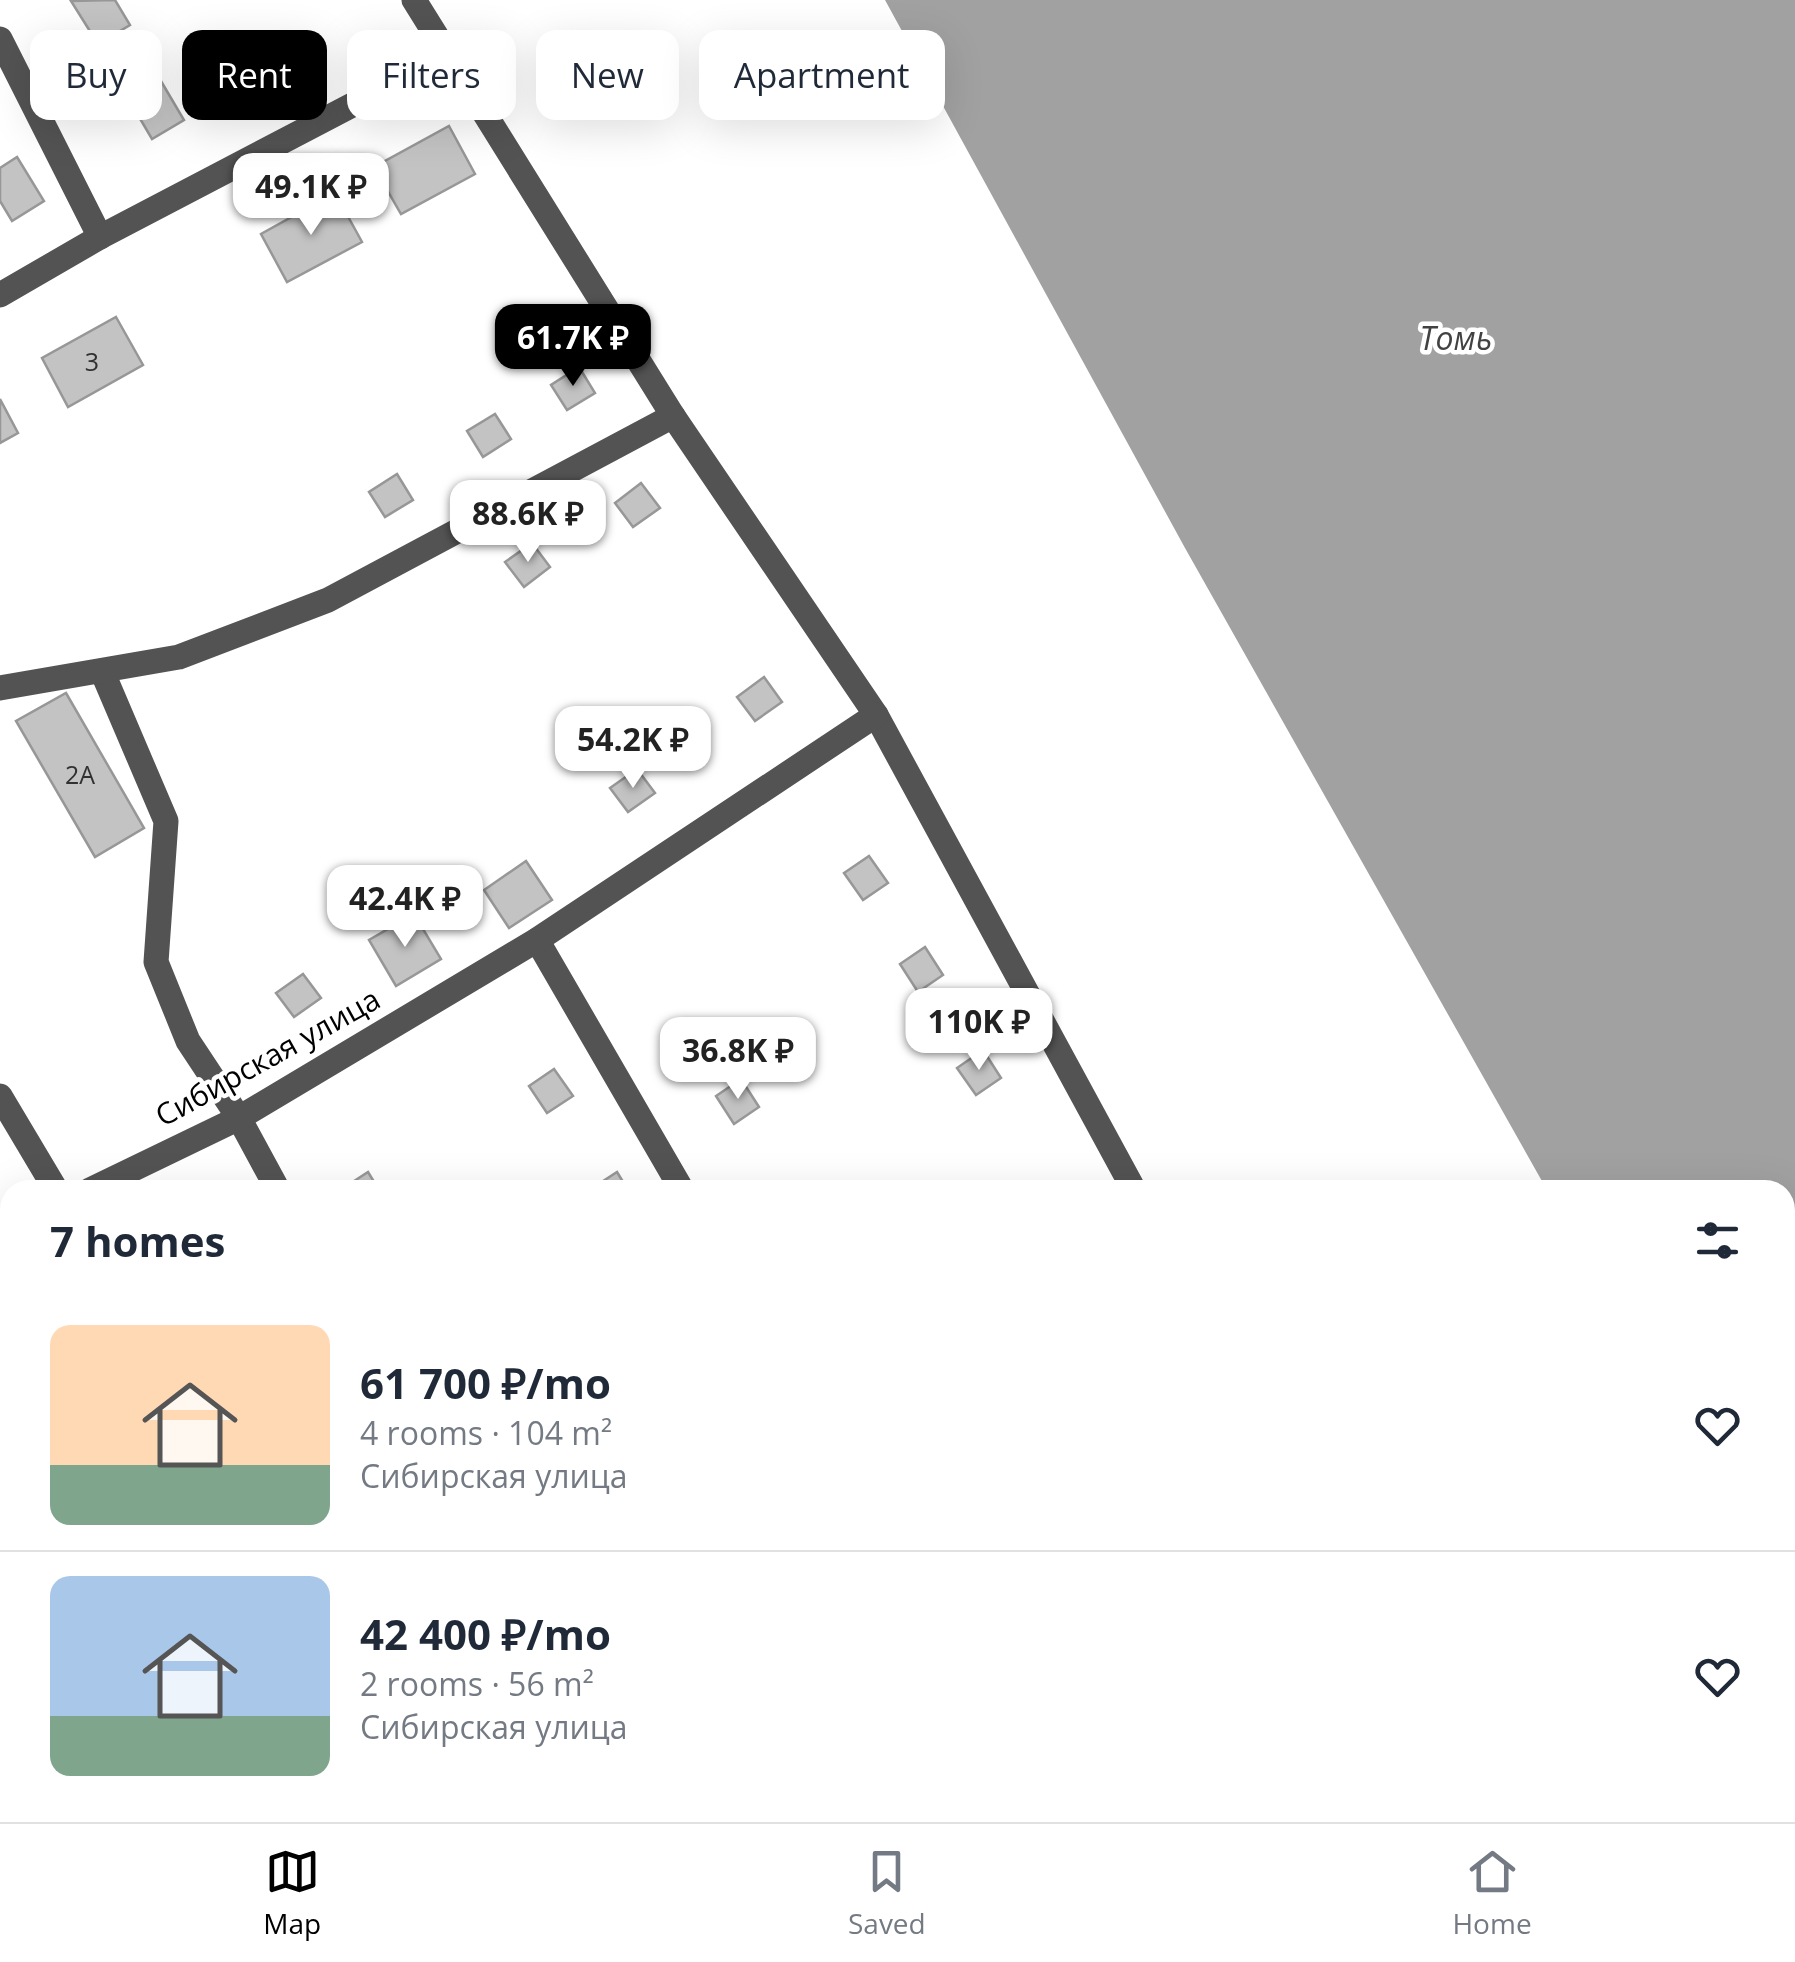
<!DOCTYPE html>
<meta charset="utf-8">
<style>
:root{--surface:#fff;--page:#f6f6f7;--text:#1f2937;--muted:#747a83;--line:#e0e1e3;--accent:#000}
body{margin:0;font-family:"Open Sans",sans-serif;background:var(--page);color:var(--text);height:100vh;display:flex;flex-direction:column;font-size:38px;white-space:nowrap}
*{box-sizing:border-box;margin:0}
p{font-size:32px;color:var(--muted)}
.icon{flex:none;width:55px;height:55px;fill:none;stroke:currentColor;stroke-width:2;stroke-linecap:round;stroke-linejoin:round}
.map{position:relative;flex:1;overflow:hidden}
.sheet{position:absolute;left:0px;top:1180px;width:1795px;height:642px;display:flex;flex-direction:column;background:var(--surface);border-radius:30px 30px 0 0;box-shadow:0 10px 40px #0002}
.sheet>*{flex:none}
.banner{position:absolute;left:30px;top:30px;width:1000px;height:90px;display:flex;gap:20px}
.price{position:absolute;translate:-50% -85px;padding:0 22px;border-radius:20px;background:#fff;color:#222;font-size:32px;line-height:65px;filter:drop-shadow(0 2px 5px #0008)}
.price::after{content:'';position:absolute;left:50%;top:60px;width:30px;height:22px;margin-left:-15px;background:inherit;clip-path:polygon(0 0,100% 0,50% 100%)}
.price.on{background:var(--accent);color:#fff}
ul{padding:0;list-style:none}
li{display:flex;align-items:center;gap:30px;height:250px;padding:0 50px}
li+li{border-top:2px solid var(--line)}
li span{display:grid;place-items:center;flex:none;width:280px;height:200px;border-radius:20px;color:#555}
li>.icon{margin-inline-start:auto}
span .icon{width:120px;height:120px;fill:#fffc;stroke-width:1}
li b{font-size:42px}
h2{display:flex;justify-content:space-between;align-items:center;height:120px;padding:0 50px;font-size:42px}
.chip{padding:0 35px;border-radius:20px;background:var(--surface);box-shadow:0 10px 40px #0002;font-size:35px;line-height:90px}
.chip.on{background:var(--accent);color:#fff}
.dock{display:flex;justify-content:space-around;align-items:center;height:140px;border-top:2px solid var(--line);background:var(--surface);font-size:28px;color:var(--muted)}
.dock a{display:grid;justify-items:center;gap:5px}
.dock .on{color:var(--accent)}
.map>svg:first-child{display:block}
.water{fill:#a1a1a1}
.building{fill:#c3c3c3;stroke:#979797;stroke-width:2.5}
.lines{fill:none;stroke-linecap:round;stroke-linejoin:round}
.minor{stroke:#535353;stroke-width:25}
.labels{text-anchor:middle;stroke-width:9;stroke-linejoin:round;paint-order:stroke}
.number-label{font-size:25px;fill:#313131}
.street-label{font-size:30px;fill:#000;stroke:#fff}
.water-label{font-size:32px;font-style:italic;fill:#424242;stroke:#fff}
</style>
<div class="map">
<svg width="1795" height="1822" viewBox="0 0 1795 1822">
<rect width="100%" height="100%" fill="#fff"/>
<polygon class="water" points="885,0 1795,0 1795,1629 1785,1611 1785,1190 1547,1190 1185,548"/>
<g class="building">
<polygon points="115,0 130,25 98,44 71,1"/>
<polygon points="158,76 184,120 152,139 126,95"/>
<polygon points="449,126 475,174 401,214 374,167"/>
<polygon points="17,157 44,201 12,221 0,201 0,168"/>
<polygon points="335,193 362,242 287,282 261,234"/>
<polygon points="116,317 143,365 68,407 42,358"/>
<polygon points="579,367 595,393 567,410 551,385"/>
<polygon points="0,399 18,433 0,443"/>
<polygon points="495,414 511,439 483,457 467,431"/>
<polygon points="397,474 413,500 385,517 369,492"/>
<polygon points="641,483 660,508 633,527 615,503"/>
<polygon points="532,543 550,567 524,587 505,562"/>
<polygon points="764,677 782,702 755,721 737,697"/>
<polygon points="66,693 144,828 95,857 16,721"/>
<polygon points="637,769 655,793 628,812 610,788"/>
<polygon points="869,856 888,883 863,900 844,873"/>
<polygon points="526,861 552,900 509,928 484,890"/>
<polygon points="414,914 441,959 396,986 369,940"/>
<polygon points="925,947 943,975 918,992 900,964"/>
<polygon points="303,974 321,998 294,1017 276,993"/>
<polygon points="983,1050 1001,1078 976,1095 957,1068"/>
<polygon points="554,1069 573,1096 547,1113 529,1086"/>
<polygon points="741,1079 759,1107 734,1124 716,1096"/>
<polygon points="368,1172 379,1190 343,1190 342,1189"/>
<polygon points="617,1172 628,1190 592,1190 591,1189"/>
<polygon points="550,1812 607,1812 613,1822 556,1822"/>
</g>
<g class="lines">
<g class="minor">
<polyline points="414,0 673,416 876,715 1134,1190"/>
<polyline points="0,39 100,237"/>
<polyline points="0,295 100,237 448,55"/>
<polyline points="102,671 166,821 156,962 188,1041 239,1118 278,1190"/>
<polyline points="0,688 179,657 328,600 673,416"/>
<polyline points="537,940 682,1190"/>
<polyline points="0,1096 56,1190"/>
<polyline points="90,1190 239,1118 537,940 876,715"/>
<polyline points="0,1242 10,1236"/>
<polyline points="204,1812 210,1822"/>
<polyline points="637,1812 642,1822"/>
<polyline points="1058,1812 1063,1822"/>
<polyline points="1495,1812 1500,1822"/>
</g>
</g>
<g class="labels">
<g class="number-label">
<text x="92" y="371">3</text>
<text x="80" y="784">2А</text>
</g>
<g class="street-label">
<text transform="translate(268 1058) rotate(-29)" y="10">Сибирская улица</text>
</g>
<g class="water-label">
<text x="1456" y="350">Томь</text>
</g>
</g>
</svg>
<b class="price" style="left:311px;top:238px">49.1K ₽</b>
<b class="price on" style="left:573px;top:389px">61.7K ₽</b>
<b class="price" style="left:528px;top:565px">88.6K ₽</b>
<b class="price" style="left:633px;top:791px">54.2K ₽</b>
<b class="price" style="left:405px;top:950px">42.4K ₽</b>
<b class="price" style="left:979px;top:1073px">110K ₽</b>
<b class="price" style="left:738px;top:1102px">36.8K ₽</b>
<div class="banner">
<a class="chip">Buy</a>
<a class="chip on">Rent</a>
<a class="chip">Filters</a>
<a class="chip">New</a>
<a class="chip">Apartment</a>
</div>
<section class="sheet">
<h2>7 homes<svg class="icon" aria-label="filters" viewBox="0 0 24 24"><path d="M4 7h16M4 17h16"/><circle cx="9" cy="7" r="2"/><circle cx="15" cy="17" r="2"/></svg></h2>
<ul>
<li><span style="background:linear-gradient(#ffd9b3 70%,#7fa58c 0)"><svg class="icon" aria-label="home" viewBox="0 0 24 24"><path d="M3 11l9-7 9 7M6 9v11h12V9"/></svg></span><div><b>61 700 ₽/mo</b><p>4 rooms · 104 m²</p><p>Сибирская улица</p></div><svg class="icon" aria-label="heart" viewBox="0 0 24 24"><path d="M12 20l-8-8c-3-5 5-10 8-4 3-6 11-1 8 4z"/></svg></li>
<li><span style="background:linear-gradient(#a9c7e8 70%,#7fa58c 0)"><svg class="icon" aria-label="home" viewBox="0 0 24 24"><path d="M3 11l9-7 9 7M6 9v11h12V9"/></svg></span><div><b>42 400 ₽/mo</b><p>2 rooms · 56 m²</p><p>Сибирская улица</p></div><svg class="icon" aria-label="heart" viewBox="0 0 24 24"><path d="M12 20l-8-8c-3-5 5-10 8-4 3-6 11-1 8 4z"/></svg></li>
</ul>
</section>
</div>
<nav class="dock">
<a class="on"><svg class="icon" aria-label="map" viewBox="0 0 24 24"><path d="M3 6l6-2 6 2 6-2v14l-6 2-6-2-6 2zM9 4v14M15 6v14"/></svg>Map</a>
<a><svg class="icon" aria-label="saved" viewBox="0 0 24 24"><path d="M7 4h10v16l-5-4-5 4z"/></svg>Saved</a>
<a><svg class="icon" aria-label="home" viewBox="0 0 24 24"><path d="M3 11l9-7 9 7M6 9v11h12V9"/></svg>Home</a>
</nav>
